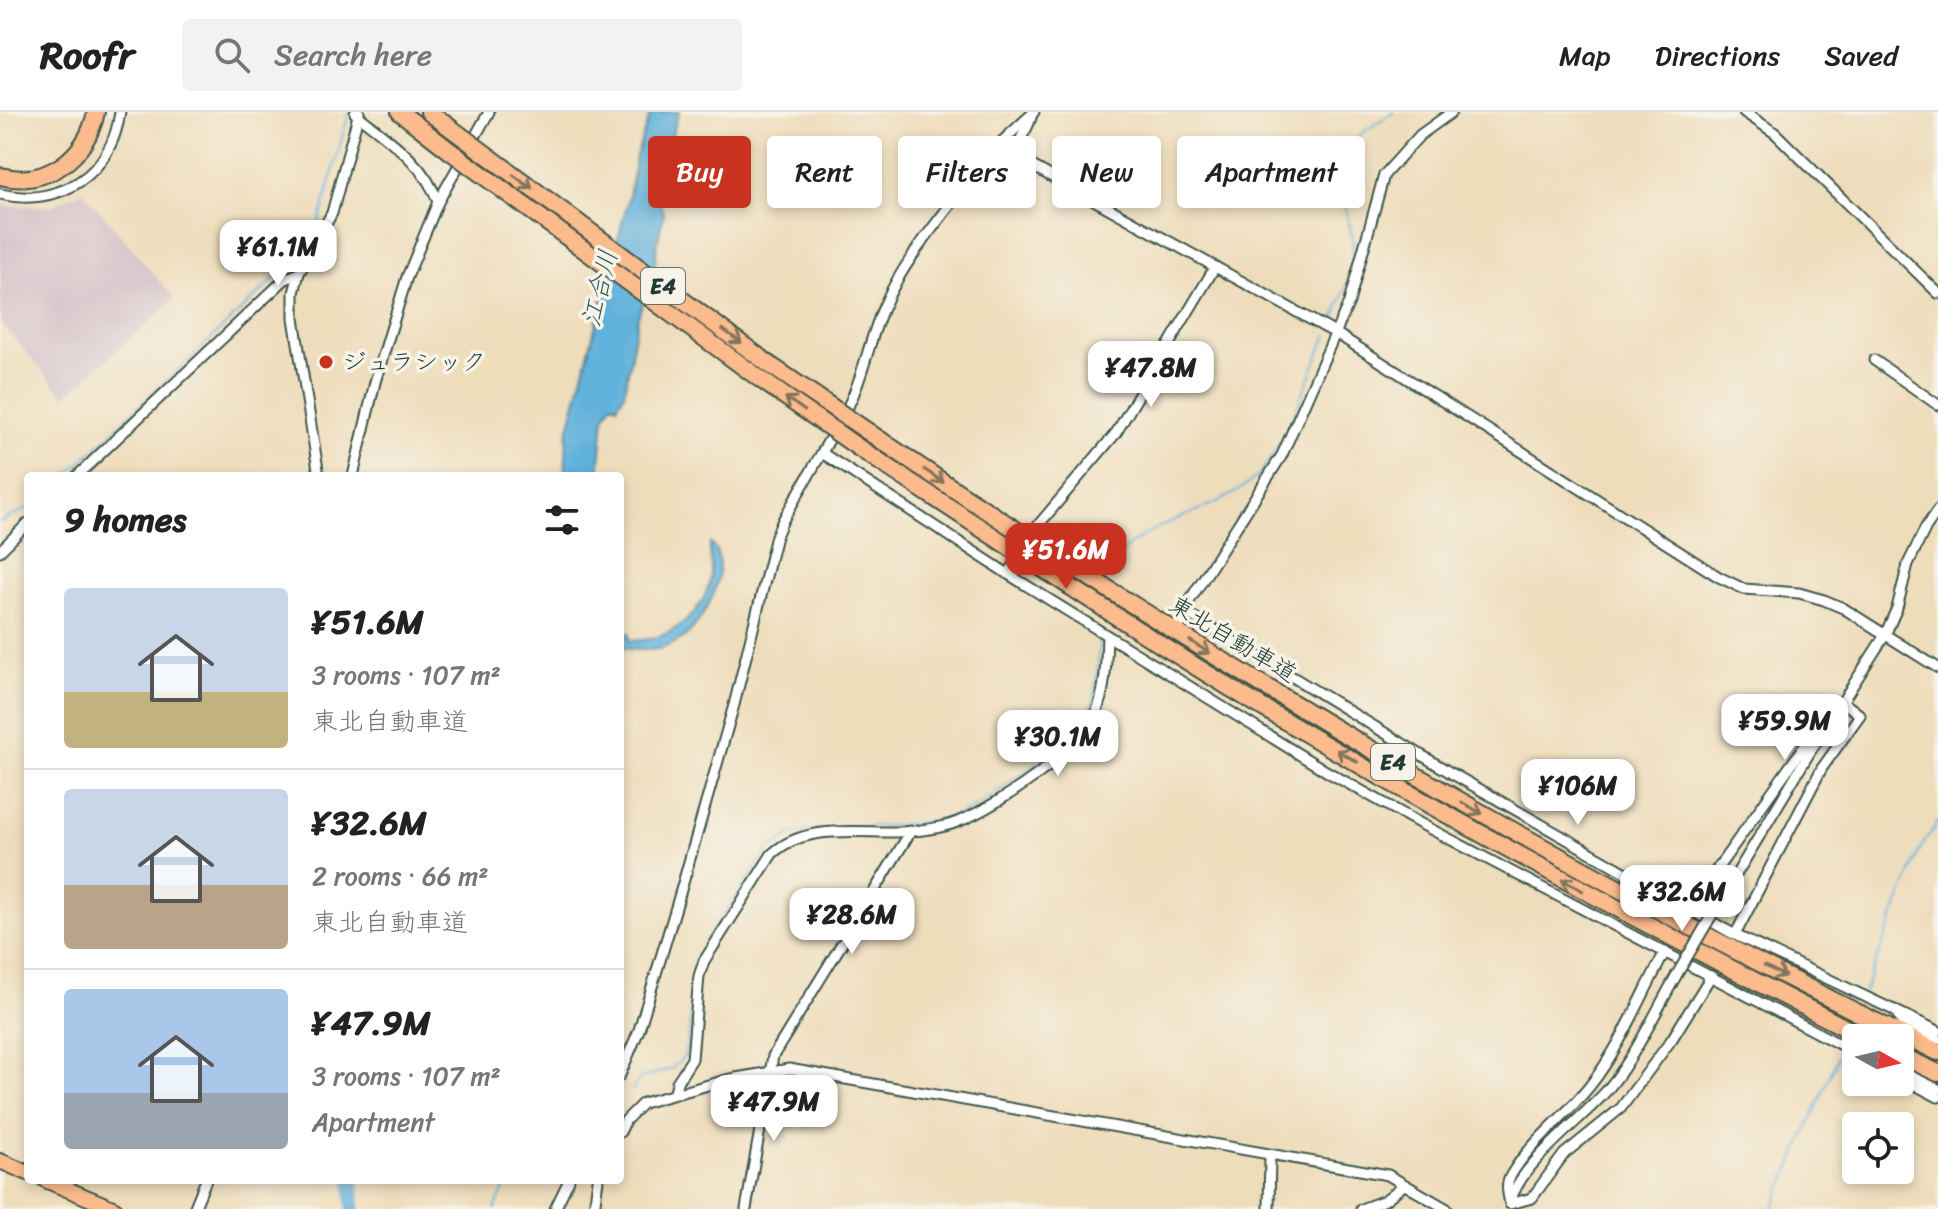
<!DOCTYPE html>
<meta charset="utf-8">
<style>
:root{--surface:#fff;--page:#f2f2f2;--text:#222;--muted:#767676;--line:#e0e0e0;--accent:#c8321e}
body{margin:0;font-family:Sriracha,"Klee One",sans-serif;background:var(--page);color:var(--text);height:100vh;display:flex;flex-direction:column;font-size:30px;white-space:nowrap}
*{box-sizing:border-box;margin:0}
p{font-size:26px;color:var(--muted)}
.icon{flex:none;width:44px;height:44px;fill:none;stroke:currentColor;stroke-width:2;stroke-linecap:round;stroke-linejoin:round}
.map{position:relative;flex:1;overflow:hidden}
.panel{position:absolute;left:24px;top:360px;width:600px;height:712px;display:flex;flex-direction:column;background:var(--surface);border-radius:8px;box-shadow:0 4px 12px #0003}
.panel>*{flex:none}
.hud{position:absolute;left:648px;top:24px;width:760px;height:72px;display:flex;gap:16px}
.needle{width:52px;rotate:98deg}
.buttons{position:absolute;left:1842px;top:912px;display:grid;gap:16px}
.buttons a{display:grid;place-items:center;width:72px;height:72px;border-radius:8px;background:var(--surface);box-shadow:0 4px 12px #0003;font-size:40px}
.price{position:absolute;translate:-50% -68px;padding:0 18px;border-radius:16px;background:#fff;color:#222;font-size:26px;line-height:52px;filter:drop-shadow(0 2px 4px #0008)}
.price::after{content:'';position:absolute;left:50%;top:48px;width:24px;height:18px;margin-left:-12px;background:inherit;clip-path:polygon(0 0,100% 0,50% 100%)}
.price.selected{background:var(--accent);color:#fff}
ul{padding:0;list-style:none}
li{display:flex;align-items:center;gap:24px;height:200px;padding:0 40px}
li+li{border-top:2px solid var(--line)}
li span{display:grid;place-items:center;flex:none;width:224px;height:160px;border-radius:8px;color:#555}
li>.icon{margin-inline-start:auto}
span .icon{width:96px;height:96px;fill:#fffc;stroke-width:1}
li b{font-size:34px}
h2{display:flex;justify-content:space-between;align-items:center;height:96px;padding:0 40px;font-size:34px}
.tag{padding:0 28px;border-radius:8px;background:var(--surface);box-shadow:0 4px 12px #0003;font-size:28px;line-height:72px}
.tag.selected{background:var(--accent);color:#fff}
header{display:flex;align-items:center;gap:48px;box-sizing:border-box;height:112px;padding:0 40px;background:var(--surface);border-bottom:2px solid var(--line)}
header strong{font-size:38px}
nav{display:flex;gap:44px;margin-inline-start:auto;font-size:28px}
.search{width:560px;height:72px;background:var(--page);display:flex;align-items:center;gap:20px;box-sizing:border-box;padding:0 28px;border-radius:8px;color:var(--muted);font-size:30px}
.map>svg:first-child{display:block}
.industrial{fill:#d2bdc6}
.water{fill:#60b1db;stroke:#407788;stroke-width:2}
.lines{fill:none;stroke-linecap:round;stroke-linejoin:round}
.stream{stroke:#60b1db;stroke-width:2}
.river{stroke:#60b1db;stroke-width:14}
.minor-tunnel{stroke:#c5bda0;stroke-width:9;stroke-dasharray:9 4.5;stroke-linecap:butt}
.minor-casing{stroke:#3e5548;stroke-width:13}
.primary-casing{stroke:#3e5548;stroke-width:18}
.motorway-casing{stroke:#3e5548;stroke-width:20}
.minor{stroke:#fff;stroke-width:9}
.primary{stroke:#fbbb8d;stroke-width:14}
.motorway{stroke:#fbbb8d;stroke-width:16}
.minor-bridge-casing{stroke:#3e5548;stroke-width:13;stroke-linecap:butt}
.motorway-bridge-casing{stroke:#3e5548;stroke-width:20;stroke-linecap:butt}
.minor-bridge{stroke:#fff;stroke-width:9}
.motorway-bridge{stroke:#fbbb8d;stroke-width:16}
.oneway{stroke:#82765c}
.poi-dot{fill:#c8321e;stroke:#f7f3e8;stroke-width:3}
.labels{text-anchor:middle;stroke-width:7;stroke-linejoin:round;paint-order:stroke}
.shield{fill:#f7f3e8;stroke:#60746a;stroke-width:2}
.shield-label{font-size:22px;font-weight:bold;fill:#1f3d34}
.poi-label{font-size:24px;fill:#1f3d34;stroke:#f7f3e8;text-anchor:start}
.street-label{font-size:24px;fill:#1f3d34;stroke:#f7f3e8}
.water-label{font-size:26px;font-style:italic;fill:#2f5a5e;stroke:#f7f3e8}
</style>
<header>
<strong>Roofr</strong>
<div class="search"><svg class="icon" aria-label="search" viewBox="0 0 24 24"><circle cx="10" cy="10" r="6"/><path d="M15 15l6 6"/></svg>Search here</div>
<nav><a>Map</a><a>Directions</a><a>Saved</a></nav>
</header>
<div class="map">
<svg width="1938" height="1097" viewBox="0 0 1938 1097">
<rect width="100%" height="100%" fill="#f7f3e8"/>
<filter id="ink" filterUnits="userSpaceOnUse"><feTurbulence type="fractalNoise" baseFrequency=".0125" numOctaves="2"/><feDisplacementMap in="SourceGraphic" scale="16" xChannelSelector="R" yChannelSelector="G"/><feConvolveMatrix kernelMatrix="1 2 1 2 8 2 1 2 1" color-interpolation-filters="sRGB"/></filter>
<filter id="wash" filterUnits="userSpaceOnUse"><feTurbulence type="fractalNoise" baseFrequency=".006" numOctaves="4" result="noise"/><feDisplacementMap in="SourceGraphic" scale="32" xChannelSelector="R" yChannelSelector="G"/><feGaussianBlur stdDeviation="1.8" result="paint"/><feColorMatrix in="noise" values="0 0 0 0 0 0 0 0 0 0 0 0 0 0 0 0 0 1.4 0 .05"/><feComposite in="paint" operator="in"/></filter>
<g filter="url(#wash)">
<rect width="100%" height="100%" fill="#edb"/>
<polygon class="industrial" points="83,79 175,187 65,285 0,210 0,94 52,94"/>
<g class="water">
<polygon points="651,0 679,0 671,26 661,96 664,101 657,131 655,153 638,205 624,282 617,294 612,291 604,306 599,364 565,364 567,324 629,84 636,44"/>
<path d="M 710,431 C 735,452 703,514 680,528 C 662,540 640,540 620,535 L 620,517 L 629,522 L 629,528 C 665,531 701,506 710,469 C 713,456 709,444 710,431 Z"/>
</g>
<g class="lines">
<g class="stream">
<polyline points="300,142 320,108 349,0"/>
<path d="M 1331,213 C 1342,187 1353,164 1353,136 C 1353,108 1329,62 1345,38 C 1355,23 1378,11 1394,0"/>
<polyline points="66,364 290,152"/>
<polyline points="0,410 28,396"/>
<path d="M 1108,459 C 1139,405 1212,406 1256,365 C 1283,339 1311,260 1327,223"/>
<polyline points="1076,622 1095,585 1100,525"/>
<polyline points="859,715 916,712 956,704 980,692 1072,627"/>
<polyline points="1864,880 1919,739 1938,709"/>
<polyline points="632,978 639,967 673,956 684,945 689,923 692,870 697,849 707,827 768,738 792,722 820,717"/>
<polyline points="495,1097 508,1068"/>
<polyline points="1773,1097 1840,940"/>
</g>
<polyline class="river" points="352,1068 353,1097"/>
</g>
</g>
<g filter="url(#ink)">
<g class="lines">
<g class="minor-tunnel">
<polyline points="1161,546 1178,516"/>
<polyline points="1426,703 1445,671"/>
</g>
<defs>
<g id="minor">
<polyline points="1744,0 1775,21 1938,181"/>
<path d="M 355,1 C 387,27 424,50 438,90"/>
<polyline points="1014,44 1337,222 1719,465 1744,477 1799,481 1824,488 1843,496 1938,556"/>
<path d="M 974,62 L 1001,48 L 1014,44 C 1015,31 1028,20 1032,2"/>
<path d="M 0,82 C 60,96 112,62 120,0"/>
<polyline points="1874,248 1938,293"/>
<path d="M 843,304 C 863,269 868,230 884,194 C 905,146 943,104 974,62 L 981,49 L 1034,0"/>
<polyline points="822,341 1008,462 1326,659 1421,712 1856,941"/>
<polyline points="77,364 284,168 299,161"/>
<polyline points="319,364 294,206 294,181 299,161 332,101 359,0"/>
<polyline points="353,364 375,270 407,165 438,90 489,0"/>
<polyline points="1035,417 1116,321 1215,155"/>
<polyline points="0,439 28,411"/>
<polyline points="1008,462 1015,452"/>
<polyline points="1187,501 1451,661 1735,823"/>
<polyline points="1180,513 1187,501 1183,499 1282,343 1349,190 1384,63 1420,23 1452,0"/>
<polyline points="1716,796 1810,640 1885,523 1897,496 1908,452 1926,415 1938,398"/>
<polyline points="1688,798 1832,595 1843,590 1860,603 1822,656 1735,823 1938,919"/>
<path d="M 1665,840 C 1641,884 1621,935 1589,975 C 1565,1005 1531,1029 1511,1063 C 1505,1073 1508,1081 1510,1092 L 1532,1086 L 1564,1042 L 1621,996 L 1672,927 L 1711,864"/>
<polyline points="1895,898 1902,910 1938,927"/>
<polyline points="1900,959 1938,977"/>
<polyline points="620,963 639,918 677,792 734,593 776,424 783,408 836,316"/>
<polyline points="1900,965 1938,985"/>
<path d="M 675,981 L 677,970 L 692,947 L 699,864 L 704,849 L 772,742 C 808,708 868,724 914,719 C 930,717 947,715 962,708 C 998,693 1080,639 1095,603 C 1106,579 1106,551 1107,524"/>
<polyline points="620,1020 626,1008 643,991 730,967 789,957 1388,1063 1447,1097"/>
<path d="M 1511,1088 C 1521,1051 1583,1007 1609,976 C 1636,943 1655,901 1676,864"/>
<polyline points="194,1097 206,1068"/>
<polyline points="555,1097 569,1068"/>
<polyline points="594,1097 598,1068"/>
<polyline points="746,1097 773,944 911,719"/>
<polyline points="1269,1097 1270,1043"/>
<polyline points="1361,1097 1385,1088 1404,1073"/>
</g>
<g id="primary">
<polyline points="0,1049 28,1061"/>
<polyline points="45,1068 115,1097"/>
</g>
<g id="motorway">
<polyline points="400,0 450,39"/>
<polyline points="429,0 460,23"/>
<path d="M 0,64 C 46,76 87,45 96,0"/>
<path d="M 870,321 C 1211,552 1567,761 1938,940"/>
<path d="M 859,336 C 987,420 1114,505 1245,585 C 1447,707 1655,818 1865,926"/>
<polyline points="1900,943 1938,961"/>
</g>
</defs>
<use href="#minor" class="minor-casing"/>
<use href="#primary" class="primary-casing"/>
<use href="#motorway" class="motorway-casing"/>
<use href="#minor" class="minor"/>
<use href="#primary" class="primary"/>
<use href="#motorway" class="motorway"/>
<defs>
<polyline id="minor-bridge" points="1676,864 1716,796"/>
<g id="motorway-bridge">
<polyline points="460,23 770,253 870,321"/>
<polyline points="450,39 760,267 859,336"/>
</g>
</defs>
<use href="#minor-bridge" class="minor-bridge-casing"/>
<use href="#motorway-bridge" class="motorway-bridge-casing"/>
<use href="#minor-bridge" class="minor-bridge"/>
<use href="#motorway-bridge" class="motorway-bridge"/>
</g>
<defs><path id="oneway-shaft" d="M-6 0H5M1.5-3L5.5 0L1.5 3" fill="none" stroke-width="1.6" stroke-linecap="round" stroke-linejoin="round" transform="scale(2)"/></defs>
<g class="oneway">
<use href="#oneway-shaft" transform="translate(523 70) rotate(36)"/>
<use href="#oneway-shaft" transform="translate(732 224) rotate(36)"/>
<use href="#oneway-shaft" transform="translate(795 292) rotate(-145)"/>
<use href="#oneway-shaft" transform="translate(934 364) rotate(34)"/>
<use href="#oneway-shaft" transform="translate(1200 535) rotate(32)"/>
<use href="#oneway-shaft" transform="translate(1347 644) rotate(-150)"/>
<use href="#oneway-shaft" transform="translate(1472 696) rotate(29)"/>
<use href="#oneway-shaft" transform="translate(1572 773) rotate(-152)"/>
<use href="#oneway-shaft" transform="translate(1775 859) rotate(27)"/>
</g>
</g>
<circle class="poi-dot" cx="326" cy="250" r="8"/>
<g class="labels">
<g class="shield">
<rect x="641" y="156" width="44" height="36" rx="6"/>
<rect x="1371" y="632" width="44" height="36" rx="6"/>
</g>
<g class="shield-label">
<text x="663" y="182">E4</text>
<text x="1393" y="658">E4</text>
</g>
<g class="poi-label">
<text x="342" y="258">ジュラシック</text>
</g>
<g class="street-label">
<text transform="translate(1233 527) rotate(31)" y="8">東北自動車道</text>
</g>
<g class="water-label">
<text transform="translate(599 176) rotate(-76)" y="9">江合川</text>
</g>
</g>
</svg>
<div class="buttons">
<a><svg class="needle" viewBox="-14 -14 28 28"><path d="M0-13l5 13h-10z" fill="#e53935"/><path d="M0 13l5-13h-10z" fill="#767676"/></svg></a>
<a><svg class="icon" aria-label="locate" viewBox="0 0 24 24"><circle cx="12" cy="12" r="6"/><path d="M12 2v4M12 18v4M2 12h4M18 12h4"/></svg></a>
</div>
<b class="price" style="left:278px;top:176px">¥61.1M</b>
<b class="price" style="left:1151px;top:297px">¥47.8M</b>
<b class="price selected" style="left:1066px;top:479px">¥51.6M</b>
<b class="price" style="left:1785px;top:650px">¥59.9M</b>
<b class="price" style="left:1058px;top:666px">¥30.1M</b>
<b class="price" style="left:1578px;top:715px">¥106M</b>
<b class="price" style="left:1682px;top:821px">¥32.6M</b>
<b class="price" style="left:852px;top:844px">¥28.6M</b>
<b class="price" style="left:774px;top:1031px">¥47.9M</b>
<div class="hud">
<a class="tag selected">Buy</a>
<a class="tag">Rent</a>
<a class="tag">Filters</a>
<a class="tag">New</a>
<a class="tag">Apartment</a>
</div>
<section class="panel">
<h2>9 homes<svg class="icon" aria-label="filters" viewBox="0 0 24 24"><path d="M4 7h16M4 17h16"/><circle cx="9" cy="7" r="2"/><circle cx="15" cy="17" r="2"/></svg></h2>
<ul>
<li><span style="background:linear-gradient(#c9d6e8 65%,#c2b280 0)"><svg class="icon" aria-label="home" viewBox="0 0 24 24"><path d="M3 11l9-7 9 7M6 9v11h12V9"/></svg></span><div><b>¥51.6M</b><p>3 rooms · 107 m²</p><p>東北自動車道</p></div></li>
<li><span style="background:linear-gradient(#c9d6e8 60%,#b9a48a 0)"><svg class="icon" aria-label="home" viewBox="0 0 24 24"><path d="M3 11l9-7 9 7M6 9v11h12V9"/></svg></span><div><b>¥32.6M</b><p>2 rooms · 66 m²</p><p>東北自動車道</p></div></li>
<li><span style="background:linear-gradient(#a9c7e8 65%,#9aa5b1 0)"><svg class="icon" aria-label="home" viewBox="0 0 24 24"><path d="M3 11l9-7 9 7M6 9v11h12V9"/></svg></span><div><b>¥47.9M</b><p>3 rooms · 107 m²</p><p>Apartment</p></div></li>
</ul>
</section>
</div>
